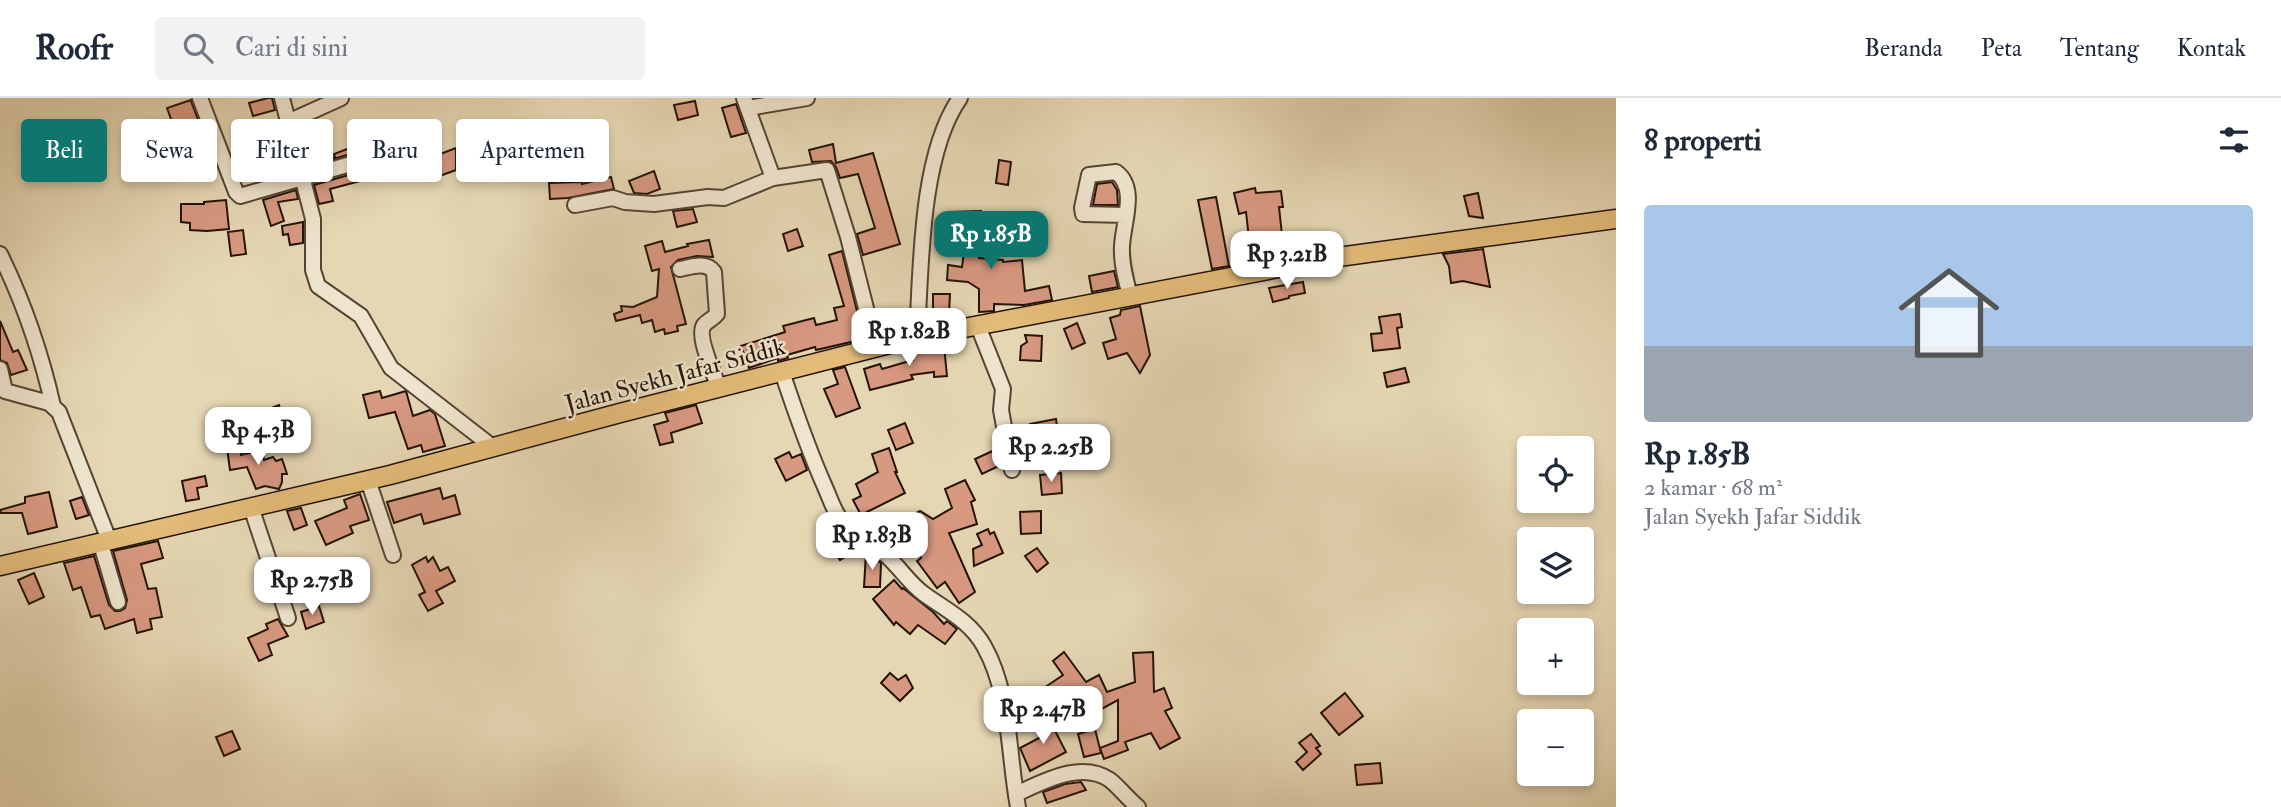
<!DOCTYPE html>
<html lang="id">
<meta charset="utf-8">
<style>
:root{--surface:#fff;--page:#f2f2f3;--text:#1f2937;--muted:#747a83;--line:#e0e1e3;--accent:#0f766e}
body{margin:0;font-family:"IM FELL Double Pica",serif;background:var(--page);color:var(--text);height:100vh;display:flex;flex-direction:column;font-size:26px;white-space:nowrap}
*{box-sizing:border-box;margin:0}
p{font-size:23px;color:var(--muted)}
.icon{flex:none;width:38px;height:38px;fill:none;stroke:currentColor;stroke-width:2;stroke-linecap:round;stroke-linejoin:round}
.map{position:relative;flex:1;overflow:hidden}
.panel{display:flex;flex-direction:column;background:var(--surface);width:665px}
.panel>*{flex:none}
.top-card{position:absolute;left:21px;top:21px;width:665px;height:63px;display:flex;gap:14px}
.tools{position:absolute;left:1517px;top:338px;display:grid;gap:14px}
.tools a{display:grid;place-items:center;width:77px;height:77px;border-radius:7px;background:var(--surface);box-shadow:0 4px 10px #0003;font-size:35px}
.price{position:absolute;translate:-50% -60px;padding:0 16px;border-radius:14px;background:#fff;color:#222;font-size:23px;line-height:46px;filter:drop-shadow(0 2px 4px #0008)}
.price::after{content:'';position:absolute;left:50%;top:42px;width:21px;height:16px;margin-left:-10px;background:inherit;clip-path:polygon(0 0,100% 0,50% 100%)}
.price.selected{background:var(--accent);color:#fff}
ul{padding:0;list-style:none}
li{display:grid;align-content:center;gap:14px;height:371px;padding:0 28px}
li span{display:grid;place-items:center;height:217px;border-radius:7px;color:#555}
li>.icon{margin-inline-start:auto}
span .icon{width:126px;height:126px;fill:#fffc;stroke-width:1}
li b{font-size:30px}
h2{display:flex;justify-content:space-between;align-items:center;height:84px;padding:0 28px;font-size:30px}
.chip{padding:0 24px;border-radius:7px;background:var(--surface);box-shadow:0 4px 10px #0003;font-size:24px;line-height:63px}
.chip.selected{background:var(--accent);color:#fff}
header{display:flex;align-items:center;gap:42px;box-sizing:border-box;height:98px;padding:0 35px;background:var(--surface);border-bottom:2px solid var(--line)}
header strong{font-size:33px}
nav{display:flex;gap:38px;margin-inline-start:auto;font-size:24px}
.search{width:490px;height:63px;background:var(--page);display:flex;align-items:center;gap:18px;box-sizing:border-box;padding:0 24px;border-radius:7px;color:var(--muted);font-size:26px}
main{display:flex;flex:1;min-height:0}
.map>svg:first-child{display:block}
.building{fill:#d89981;stroke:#251308;stroke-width:2}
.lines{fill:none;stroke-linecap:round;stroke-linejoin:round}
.minor-casing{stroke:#543;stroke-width:18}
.major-casing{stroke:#251308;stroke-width:21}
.minor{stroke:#efe5ce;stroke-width:14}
.major{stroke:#e3bc7a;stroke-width:18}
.labels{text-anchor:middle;stroke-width:5;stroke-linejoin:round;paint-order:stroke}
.street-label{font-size:24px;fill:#251308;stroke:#efe5ce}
</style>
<header>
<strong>Roofr</strong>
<div class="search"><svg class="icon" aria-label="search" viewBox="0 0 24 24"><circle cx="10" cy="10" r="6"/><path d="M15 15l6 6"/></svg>Cari di sini</div>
<nav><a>Beranda</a><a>Peta</a><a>Tentang</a><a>Kontak</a></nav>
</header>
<main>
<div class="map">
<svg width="1616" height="709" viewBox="0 0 1616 709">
<rect width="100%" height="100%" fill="#e6d7b4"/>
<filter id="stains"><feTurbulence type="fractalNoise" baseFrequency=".00286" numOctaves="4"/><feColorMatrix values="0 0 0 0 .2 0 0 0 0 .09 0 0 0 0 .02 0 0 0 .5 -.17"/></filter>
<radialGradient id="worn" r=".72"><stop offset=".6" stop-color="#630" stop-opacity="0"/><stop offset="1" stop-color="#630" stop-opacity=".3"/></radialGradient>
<g class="building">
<polygon points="268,0 272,0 275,12 253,18 249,5"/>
<polygon points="191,2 191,3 213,61 207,62 205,55 200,57 196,41 188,43 182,28 176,30 171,21 167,10"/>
<polygon points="695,3 698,17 678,22 674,7"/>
<polygon points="736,6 746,35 731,39 722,10"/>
<polygon points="132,24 149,34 143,45 126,35"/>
<polygon points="247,24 254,41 279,33 291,73 252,82 244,59 247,57 243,46 246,45 238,28"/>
<polygon points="365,44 368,51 309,68 309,65 335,59 334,56"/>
<polygon points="833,46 836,65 873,55 900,146 863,157 857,136 875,130 858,76 840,80 836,69 831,63 812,64 809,52"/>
<polygon points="456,50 456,72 426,83 419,64"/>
<polygon points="999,62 1011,64 1008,87 996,85"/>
<polygon points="376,69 379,78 330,91 333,103 319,106 314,87"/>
<polygon points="654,73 660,91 647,96 634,95 629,83"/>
<polygon points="611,79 614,91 568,100 550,101 549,85 582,84 582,86"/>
<polygon points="1112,84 1117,92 1118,107 1093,107 1097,86"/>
<polygon points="1255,90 1256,95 1281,93 1283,109 1279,109 1282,137 1249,141 1246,114 1239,116 1234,95"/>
<polygon points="296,92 298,101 278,104 284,123 271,128 263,102"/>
<polygon points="1478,95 1483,120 1469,118 1464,98"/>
<polygon points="1216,99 1229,168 1212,171 1198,102"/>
<polygon points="226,102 229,131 207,133 190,132 190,125 181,124 181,106 204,106 204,104"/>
<polygon points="693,111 697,124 677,129 673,113"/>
<polygon points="981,113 979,160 1003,162 1003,164 1022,162 1025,193 1049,188 1052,202 1024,207 994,206 994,213 979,214 979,191 968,184 947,182 948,167 962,169 967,130 950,130 950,114"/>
<polygon points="303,124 303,145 290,147 288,136 283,137 282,128"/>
<polygon points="797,131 803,148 788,153 783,136"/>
<polygon points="243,132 246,156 231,158 228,134"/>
<polygon points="709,142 713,159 697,158 678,162 671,169 686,226 677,228 678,233 665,236 664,231 655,234 652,222 642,225 640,217 616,223 614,216 622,213 621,208 633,209 657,199 659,171 652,173 645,148 662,143 665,154 688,148 687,146"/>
<polygon points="1483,151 1490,189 1463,183 1451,185 1449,168 1443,156"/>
<polygon points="842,153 864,241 816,252 815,249 787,257 788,260 778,263 778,260 749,270 741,248 785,234 783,228 814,220 816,227 837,222 834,210 844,208 829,157"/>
<polygon points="1114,173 1118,189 1092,194 1089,178"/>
<polygon points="1303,184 1305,195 1289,198 1289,200 1273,204 1269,190"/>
<polygon points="933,196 950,196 949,215 933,215"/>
<polygon points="1140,208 1150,257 1140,275 1127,255 1108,261 1103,245 1116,241 1110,220 1120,217 1121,212"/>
<polygon points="1400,216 1402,229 1397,230 1400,250 1373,253 1371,236 1382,235 1379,219"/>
<polygon points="0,223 13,254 18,252 27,272 11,277 7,265 0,262"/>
<polygon points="1077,225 1085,245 1072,251 1064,231"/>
<polygon points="1025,237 1042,238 1041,263 1020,262 1021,248 1027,244"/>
<polygon points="944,248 947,278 934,279 934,274 911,277 913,281 870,292 864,271 880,266 882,271 913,262 911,252"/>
<polygon points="845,269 860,310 836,319 824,291 838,286 833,272"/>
<polygon points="1405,270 1409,284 1387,289 1384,275"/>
<polygon points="380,293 382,300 406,293 413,318 430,312 435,316 445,348 423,354 421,347 408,351 395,314 369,320 363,297"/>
<polygon points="279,307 284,324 264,331 258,315"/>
<polygon points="696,307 702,325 671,335 673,344 660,347 654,327 668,323 665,315"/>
<polygon points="1056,321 1058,337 1033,341 1030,326"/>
<polygon points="905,325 913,345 896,352 888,332"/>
<polygon points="243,348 241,357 262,352 264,362 273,359 276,363 282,361 287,376 282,376 282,384 279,391 265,388 256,391 247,369 230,372 227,350"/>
<polygon points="889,350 897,374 895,374 905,395 861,417 853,402 861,398 856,386 878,374 872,356"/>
<polygon points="997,351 1001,367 982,376 975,361"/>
<polygon points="789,354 792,360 801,356 807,372 786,383 775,361"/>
<polygon points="1061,375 1062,395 1042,397 1040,377"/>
<polygon points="205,378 207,388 197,390 199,401 186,403 182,383"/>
<polygon points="965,382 975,402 971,404 977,426 949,435 975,494 959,505 945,484 937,490 917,463 921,460 900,424 920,413 933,421 952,410 945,391"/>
<polygon points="440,390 443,401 455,397 460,416 424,426 421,416 394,425 387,404"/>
<polygon points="49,394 57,429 28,436 22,415 1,415 0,412 25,405 25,399"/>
<polygon points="360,396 369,422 350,428 353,435 326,447 315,423 347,410 344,402"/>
<polygon points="82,399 89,417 76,421 70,403"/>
<polygon points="301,410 307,427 294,432 287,413"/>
<polygon points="1041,413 1041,435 1021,436 1020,414"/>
<polygon points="988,431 990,436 994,434 1003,455 974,468 973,451 982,447 977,436"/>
<polygon points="844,440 857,451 840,462 831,448"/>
<polygon points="158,443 163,460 141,466 148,491 156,490 162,519 150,521 152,531 137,535 134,521 105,531 100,517 91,519 81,489 73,492 64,465 94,458 109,507 115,513 120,513 125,510 127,502 113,453"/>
<polygon points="1037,450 1048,465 1037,474 1025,458"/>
<polygon points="866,455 881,465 880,489 864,489"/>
<polygon points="426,459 428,464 433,459 440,473 448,469 455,483 436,493 443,505 428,513 419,497 425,494 412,467"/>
<polygon points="334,465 341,486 326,491 320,469"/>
<polygon points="34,475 44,499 29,506 18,482"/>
<polygon points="894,482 902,491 903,490 933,514 944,526 947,523 957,531 945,546 918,527 910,536 896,524 894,527 873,501"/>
<polygon points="319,508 324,524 306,531 301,514"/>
<polygon points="278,521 288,538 268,546 272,557 259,563 248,540 268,531 266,526"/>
<polygon points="1064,554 1086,584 1099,577 1107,594 1135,584 1133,555 1153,554 1154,594 1164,590 1172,610 1165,613 1180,640 1160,651 1151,635 1125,644 1128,652 1104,661 1100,650 1118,643 1118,602 1098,613 1094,607 1078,614 1073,600 1042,621 1031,605 1036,602 1038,594 1063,577 1053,563"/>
<polygon points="890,575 898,582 906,577 913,590 900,603 881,585"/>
<polygon points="1345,595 1363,618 1339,637 1321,615"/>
<polygon points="1048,619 1066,654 1030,673 1020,650 1041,639 1034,626"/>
<polygon points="1095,631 1101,655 1084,659 1078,636"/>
<polygon points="232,633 240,651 224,658 216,639"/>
<polygon points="1311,636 1320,648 1316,650 1321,656 1303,672 1296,664 1307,654 1299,645"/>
<polygon points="1380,665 1382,685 1357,687 1355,667"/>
<polygon points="1081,684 1086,692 1047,705 1043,694 1065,686"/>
</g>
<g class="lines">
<defs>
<g id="minor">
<polyline points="200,0 236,94 240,98 392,54"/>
<polyline points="282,0 313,121 313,172 318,188 361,218 391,270 494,350"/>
<polyline points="744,0 773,80"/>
<polyline points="748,10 807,0"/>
<polyline points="288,24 341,0"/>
<polyline points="575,107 613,100 625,104 654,106 708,99 724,100 773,80 827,72 848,139 876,250"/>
<path d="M 1126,117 L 1083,116 L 1082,110 L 1089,77 L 1116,74 C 1138,90 1123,125 1122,148 C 1121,165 1126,182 1130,198"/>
<path d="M 0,156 C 24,205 41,255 53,308"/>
<path d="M 680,171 C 691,169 706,163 714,174 L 717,216 C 713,221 707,223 704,227 C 696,238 715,278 719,290"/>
<polyline points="978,228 1003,291 1001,312 1012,372"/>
<path d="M 917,239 C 921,170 920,57 960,0"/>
<polyline points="0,271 5,293 49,305 59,314 109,442"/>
<path d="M 782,274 C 795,313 808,351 825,389 C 831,403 836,419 848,431 C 859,442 875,447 887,458 C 900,470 910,486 924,496 C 946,512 970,523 984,548 C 1011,596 1008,656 1018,709"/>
<polyline points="368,382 393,457"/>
<polyline points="251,409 288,520"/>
<polyline points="100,443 118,504"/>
<path d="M 1016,696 C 1043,684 1081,662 1110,682 C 1120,690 1128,701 1138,709"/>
</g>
<polyline id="major" points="0,468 390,377 620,315 917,239 1331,160 1616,121"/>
</defs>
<use href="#minor" class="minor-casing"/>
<use href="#major" class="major-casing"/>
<use href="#minor" class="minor"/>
<use href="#major" class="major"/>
</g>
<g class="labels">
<g class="street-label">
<text transform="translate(675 277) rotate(-15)" y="8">Jalan Syekh Jafar Siddik</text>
</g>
</g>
<rect width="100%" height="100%" filter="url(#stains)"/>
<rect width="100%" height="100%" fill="url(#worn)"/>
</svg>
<div class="tools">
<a><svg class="icon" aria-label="locate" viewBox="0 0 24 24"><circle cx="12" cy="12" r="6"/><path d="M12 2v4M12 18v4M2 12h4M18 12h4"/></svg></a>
<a><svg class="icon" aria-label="layers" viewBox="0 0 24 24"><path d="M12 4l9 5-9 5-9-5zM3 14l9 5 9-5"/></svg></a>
<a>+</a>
<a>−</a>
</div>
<b class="price selected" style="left:991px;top:173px">Rp 1.85B</b>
<b class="price" style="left:1287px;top:193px">Rp 3.21B</b>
<b class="price" style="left:909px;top:270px">Rp 1.82B</b>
<b class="price" style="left:258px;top:369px">Rp 4.3B</b>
<b class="price" style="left:1051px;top:386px">Rp 2.25B</b>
<b class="price" style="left:872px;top:474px">Rp 1.83B</b>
<b class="price" style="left:312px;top:519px">Rp 2.75B</b>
<b class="price" style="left:1043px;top:648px">Rp 2.47B</b>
<div class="top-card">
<a class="chip selected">Beli</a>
<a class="chip">Sewa</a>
<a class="chip">Filter</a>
<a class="chip">Baru</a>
<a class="chip">Apartemen</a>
</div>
</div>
<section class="panel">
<h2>8 properti<svg class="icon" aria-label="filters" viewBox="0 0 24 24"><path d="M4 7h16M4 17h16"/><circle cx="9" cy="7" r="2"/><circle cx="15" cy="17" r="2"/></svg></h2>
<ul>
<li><span style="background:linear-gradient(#a9c7e8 65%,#9aa5b1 0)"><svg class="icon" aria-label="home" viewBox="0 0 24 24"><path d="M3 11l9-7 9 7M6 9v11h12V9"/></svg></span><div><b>Rp 1.85B</b><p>2 kamar · 68 m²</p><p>Jalan Syekh Jafar Siddik</p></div></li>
</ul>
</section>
</main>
